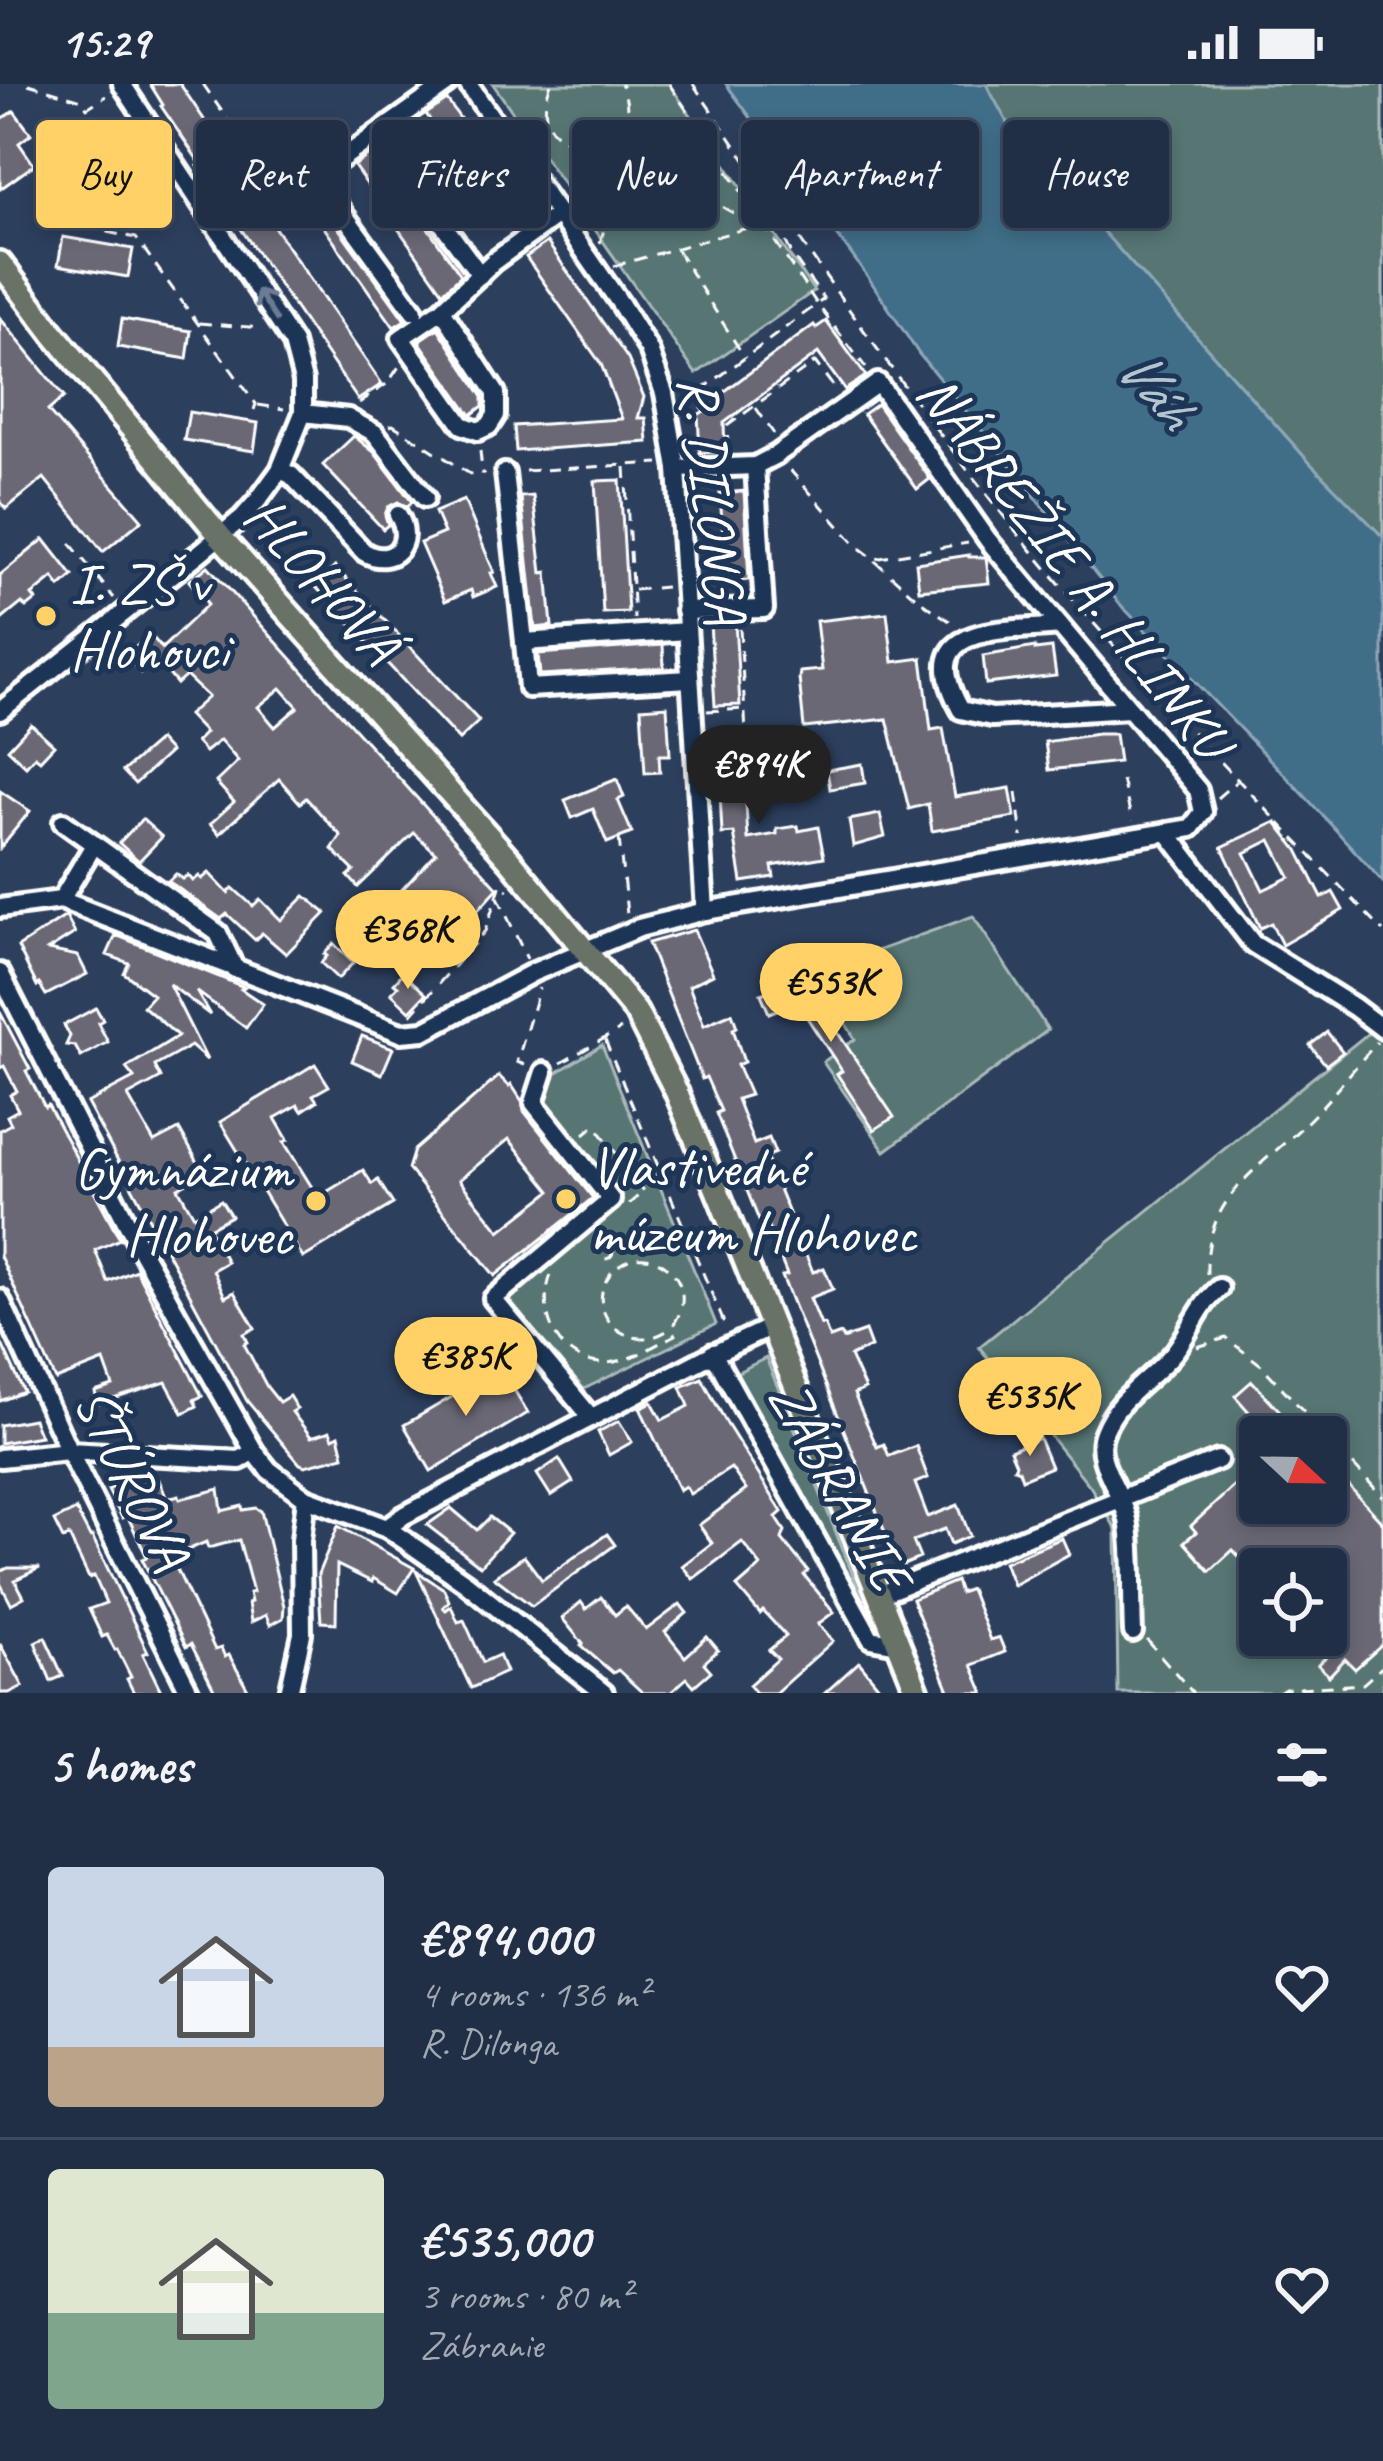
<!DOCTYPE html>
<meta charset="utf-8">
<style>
:root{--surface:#212f46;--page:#29374d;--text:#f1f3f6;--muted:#a2a9b3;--line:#3e4a5f;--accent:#ffd166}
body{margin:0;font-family:Caveat,sans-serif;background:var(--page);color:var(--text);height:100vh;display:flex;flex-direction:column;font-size:45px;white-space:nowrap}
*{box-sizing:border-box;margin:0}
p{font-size:39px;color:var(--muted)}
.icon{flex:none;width:66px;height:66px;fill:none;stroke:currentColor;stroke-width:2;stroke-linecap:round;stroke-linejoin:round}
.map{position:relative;height:1609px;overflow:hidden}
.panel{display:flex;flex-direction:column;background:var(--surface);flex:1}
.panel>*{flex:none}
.guide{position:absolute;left:36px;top:36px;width:1311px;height:108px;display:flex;gap:24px}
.needle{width:78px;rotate:112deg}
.controls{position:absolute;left:1239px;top:1332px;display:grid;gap:24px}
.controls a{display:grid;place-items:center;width:108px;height:108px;border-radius:12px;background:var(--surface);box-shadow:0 6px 18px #0003,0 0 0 3px var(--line);font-size:60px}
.price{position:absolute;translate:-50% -102px;padding:0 27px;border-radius:42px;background:var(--accent);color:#111;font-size:39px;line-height:78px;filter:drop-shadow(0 3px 6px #0008)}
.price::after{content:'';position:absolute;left:50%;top:72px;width:36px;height:27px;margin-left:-18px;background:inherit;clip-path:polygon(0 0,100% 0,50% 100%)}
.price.active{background:#222;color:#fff}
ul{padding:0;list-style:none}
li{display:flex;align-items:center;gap:36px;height:300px;padding:0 48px}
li+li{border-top:3px solid var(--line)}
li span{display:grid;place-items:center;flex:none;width:336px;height:240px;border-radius:12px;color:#555}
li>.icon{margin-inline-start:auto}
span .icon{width:144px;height:144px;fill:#fffc;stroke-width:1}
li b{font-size:51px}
h2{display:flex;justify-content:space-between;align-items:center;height:144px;padding:0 48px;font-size:51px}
.chip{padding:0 42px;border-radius:12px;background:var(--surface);box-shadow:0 6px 18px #0003,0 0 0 3px var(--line);font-size:42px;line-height:108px}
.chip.active{background:var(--accent);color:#111}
.status{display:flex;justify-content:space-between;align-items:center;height:84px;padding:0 60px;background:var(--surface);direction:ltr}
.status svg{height:33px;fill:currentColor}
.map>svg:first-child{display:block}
.green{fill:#567573;stroke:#aabab9;stroke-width:3;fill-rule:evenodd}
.water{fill:#416d88;stroke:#8da7b8;stroke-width:3}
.building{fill:#6a6775;stroke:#fff;stroke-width:3;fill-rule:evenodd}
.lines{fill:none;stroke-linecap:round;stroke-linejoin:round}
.minor-casing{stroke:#fff;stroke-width:26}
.major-casing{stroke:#fff;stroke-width:30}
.path{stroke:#fff;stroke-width:3;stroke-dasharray:12 9;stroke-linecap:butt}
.minor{stroke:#1d3557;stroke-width:16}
.major{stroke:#697266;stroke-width:21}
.oneway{stroke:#6c7c92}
.poi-dot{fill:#ffd166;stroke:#1d3557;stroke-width:4.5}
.labels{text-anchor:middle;stroke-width:10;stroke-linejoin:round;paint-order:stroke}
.street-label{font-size:57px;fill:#fff;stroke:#1d3557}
.poi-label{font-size:57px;fill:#fff;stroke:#1d3557;text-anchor:start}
.water-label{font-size:60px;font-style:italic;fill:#b3c5cf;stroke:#1d3557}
</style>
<div class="status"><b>15:29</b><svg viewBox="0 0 49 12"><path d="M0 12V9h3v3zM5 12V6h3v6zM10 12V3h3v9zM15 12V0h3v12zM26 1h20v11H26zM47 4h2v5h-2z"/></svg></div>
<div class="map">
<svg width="1383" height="1609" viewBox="0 0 1383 1609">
<rect width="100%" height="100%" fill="#2c3f5d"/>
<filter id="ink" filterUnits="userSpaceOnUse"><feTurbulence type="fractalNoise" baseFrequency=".00833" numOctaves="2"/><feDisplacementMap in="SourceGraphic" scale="24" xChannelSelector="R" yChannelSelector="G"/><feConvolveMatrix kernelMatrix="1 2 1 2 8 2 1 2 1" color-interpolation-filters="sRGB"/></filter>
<g filter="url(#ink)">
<g class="green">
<polygon points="493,0 669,0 814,207 696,290"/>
<polygon points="986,0 1383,0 1383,453 1309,378 1074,115 1025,71"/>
<polygon points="973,832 1048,946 885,1067 823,978 855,955 816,889"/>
<path d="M 1372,946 L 1383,958 L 1383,1609 L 1118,1609 L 1116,1445 L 1090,1402 L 979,1263 ZM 1260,1353 L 1326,1353 L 1326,1419 L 1260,1419 ZM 1260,1485 L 1326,1485 L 1326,1551 L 1260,1551 Z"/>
<polygon points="602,961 716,1240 584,1305 498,1211 611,1117 538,1023 556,989"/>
<polygon points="766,1274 875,1546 872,1547 732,1291"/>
</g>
<polygon class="water" points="726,0 986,0 1025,71 1074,115 1309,378 1383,453 1383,798 1304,711 1118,518 990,356 919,270 868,193"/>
<g class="building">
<polygon points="150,0 180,0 224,65 222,67 382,300 358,316 198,82 201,81 161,22 163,21"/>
<polygon points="447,16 527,129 506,144 426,30"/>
<polygon points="14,27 31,50 19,59 34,81 0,105 0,36"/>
<polygon points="374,67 461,191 443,208 354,82"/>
<polygon points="285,74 304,101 300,104 306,100 308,102 405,236 394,243 318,135 316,136 295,108 291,111 272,83"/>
<polygon points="63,153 133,165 128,193 58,181"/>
<polygon points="547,158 628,275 644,313 638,334 646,334 648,358 516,367 514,342 622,335 601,280 526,173"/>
<polygon points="0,234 64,313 48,327 142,436 103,468 44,394 6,425 0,417"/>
<polygon points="122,235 191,247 187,275 118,263"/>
<polygon points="826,237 866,292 845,306 818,269 724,339 725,367 700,369 698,331 704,327 702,324 814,241 816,244"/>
<polygon points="438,244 483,313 483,322 471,331 419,257"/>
<polygon points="877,320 930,395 917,405 863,330"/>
<polygon points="189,328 258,339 254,367 184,356"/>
<polygon points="354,352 374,368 412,418 407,423 398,418 388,423 385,431 388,441 383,445 323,381"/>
<polygon points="620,396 628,528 603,529 595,397"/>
<polygon points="744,407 749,496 726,498 720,409"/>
<polygon points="533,412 542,489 547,488 552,542 535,544 521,413"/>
<polygon points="464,416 494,488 491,489 497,503 473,513 471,506 445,517 420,459 444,449 435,428"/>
<polygon points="44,455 73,492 60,503 53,494 32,511 36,516 26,524 22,519 0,537 0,491"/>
<polygon points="969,471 969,473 986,473 989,499 919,506 916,479"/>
<path d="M 208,482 L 498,804 L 466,839 L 469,842 L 455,858 L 440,847 L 412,816 L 406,822 L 396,812 L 436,769 L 414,749 L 358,803 L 348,792 L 354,787 L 332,765 L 341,752 L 306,714 L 300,719 L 279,695 L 219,750 L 210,740 L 234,718 L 216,698 L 238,677 L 220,656 L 205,668 L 196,658 L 205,649 L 188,631 L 208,613 L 186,592 L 177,600 L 157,576 L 141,589 L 125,572 L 143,557 L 146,561 L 153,554 L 162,564 L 208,520 L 189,497 ZM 281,604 L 298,623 L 275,643 L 258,623 Z"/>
<polygon points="335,483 479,637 459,656 315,502"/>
<polygon points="887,529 893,578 922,574 931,646 943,644 955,713 1010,704 1015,733 932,747 928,720 909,725 887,635 804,644 799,594 800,588 822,586 816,537"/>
<polygon points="735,538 740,621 715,622 710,539"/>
<polygon points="663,561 664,584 540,591 538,570"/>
<polygon points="1035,563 1035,566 1052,564 1056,592 986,600 983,572"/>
<polygon points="667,622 670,671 659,671 660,688 645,689 641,624"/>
<polygon points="31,640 54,661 40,676 35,672 26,682 8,665"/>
<polygon points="1097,650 1115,650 1119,678 1049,686 1045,658"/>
<polygon points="159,656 170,668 135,700 123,687"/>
<polygon points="743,666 748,755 777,750 777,745 798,742 799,747 818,743 824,773 772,782 774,793 742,798 734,749 722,750 718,667"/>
<polygon points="862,680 865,699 830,705 827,686"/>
<polygon points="617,695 624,713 618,716 632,749 607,759 593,725 572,734 565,716"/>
<polygon points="0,707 30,727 0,764"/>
<polygon points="880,730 885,753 853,762 849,736"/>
<polygon points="142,735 162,753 139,777 119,759"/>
<path d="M 1276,738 L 1298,766 L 1322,814 L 1333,808 L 1343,826 L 1282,861 L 1271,839 L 1260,844 L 1222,763 ZM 1271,756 L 1290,793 L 1263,806 L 1245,769 Z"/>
<polygon points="209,789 228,809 233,804 253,822 260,815 281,836 305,812 326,829 286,870 262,849 255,856 227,830 221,835 168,797 176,790 183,795 188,791 193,797 199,792 202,795"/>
<polygon points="66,832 75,849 48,866 78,872 87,890 46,911 39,900 37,902 18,863"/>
<polygon points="694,846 713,890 689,902 704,941 732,929 737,943 733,945 744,978 737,981 750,1011 737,1015 754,1060 769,1054 775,1069 766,1073 813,1188 824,1184 833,1205 810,1214 821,1241 824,1240 830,1254 841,1250 843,1255 865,1247 871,1263 850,1272 865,1305 854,1310 877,1363 884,1360 889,1372 916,1362 928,1394 915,1399 928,1433 958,1421 970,1452 951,1460 945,1445 913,1457 920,1474 899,1483 782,1192 787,1191 767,1141 762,1144 716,1029 721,1027 706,993 702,995 648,859"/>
<polygon points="116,851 244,903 241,905 263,920 246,944 196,907 210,931 169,900 207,976 191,962 155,982 161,994 128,1012 154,1058 179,1045 204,1089 178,1104 194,1132 221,1116 231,1132 209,1144 227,1178 213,1186 225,1213 234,1208 255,1244 244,1250 248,1258 244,1260 267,1303 279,1318 289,1312 297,1325 292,1328 311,1353 330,1347 333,1354 339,1351 344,1372 305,1382 300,1380 247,1317 87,1019 134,994 126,984 178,952 143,922 153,911 124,889 129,879 107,871"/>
<polygon points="334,860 353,879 338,895 321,879 327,872 324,870"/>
<polygon points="403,889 426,910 410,927 391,909 398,902 394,899"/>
<polygon points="816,889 825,902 812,910 894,1033 874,1046 837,990 842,987 802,926 795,930 789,921 769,929 761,910"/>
<polygon points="96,924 103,936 98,939 108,958 81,973 75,962 66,961 70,952 64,941"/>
<polygon points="0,928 30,985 26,987 45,1023 48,1021 120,1155 95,1166 108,1198 136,1186 202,1312 194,1316 197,1322 183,1329 166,1298 98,1320 95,1308 113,1302 104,1277 56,1296 27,1232 0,1172 0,1046 11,1040 7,1032 18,1026 10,1011 17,1007 4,982 0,984"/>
<polygon points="1327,948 1343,968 1326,981 1310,961"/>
<polygon points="362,952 393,964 382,990 352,977"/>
<polygon points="315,980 329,1002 313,1011 317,1017 302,1027 298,1021 275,1034 288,1056 284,1058 318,1113 363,1086 372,1100 378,1096 393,1120 303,1174 220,1038"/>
<path d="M 499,992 L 509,1002 L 511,1000 L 522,1017 L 524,1027 L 593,1114 L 495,1192 L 408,1085 L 414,1066 ZM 509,1055 L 551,1107 L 500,1147 L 459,1096 Z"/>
<polygon points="0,1256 24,1308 0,1317"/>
<polygon points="501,1284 528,1329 431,1387 404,1341"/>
<polygon points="702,1294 727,1340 782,1428 776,1433 785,1447 782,1455 808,1487 804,1491 834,1528 818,1540 833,1557 775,1609 756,1609 749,1601 778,1575 769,1566 786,1552 763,1527 760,1530 737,1503 761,1482 742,1458 693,1495 682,1482 712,1459 699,1441 746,1406 731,1384 690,1410 685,1402 679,1406 640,1324 652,1318 662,1336 689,1322 681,1303"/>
<polygon points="1252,1297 1304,1353 1260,1353 1260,1419 1326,1419 1326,1377 1383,1439 1383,1560 1355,1585 1345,1575 1329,1592 1318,1581 1329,1570 1311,1551 1326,1551 1326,1485 1260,1485 1260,1496 1233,1466 1210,1487 1184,1458 1196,1448 1191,1442 1259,1379 1241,1360 1246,1356 1239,1349 1248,1341 1243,1336 1250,1329 1235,1312"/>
<polygon points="33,1335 40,1352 0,1359 0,1341"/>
<polygon points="619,1337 632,1358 609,1371 598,1348"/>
<polygon points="1039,1354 1051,1383 1022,1395 1019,1386 1014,1384 1016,1380 1010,1366"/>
<polygon points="559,1375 573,1398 551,1412 537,1390"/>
<polygon points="134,1393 159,1396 167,1414 179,1411 180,1415 219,1405 222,1427 242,1422 243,1426 256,1424 261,1427 284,1522 283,1534 270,1541 266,1531 251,1538 248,1519 251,1518 249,1509 253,1508 239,1456 208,1464 206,1458 171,1473 215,1566 221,1564 225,1573 229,1571 250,1609 216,1609 191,1560 186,1563 142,1475 147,1473 127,1431 122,1434 108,1406"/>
<polygon points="451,1424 477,1446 490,1433 510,1449 480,1482 427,1441"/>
<polygon points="76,1426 90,1453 92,1452 148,1568 143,1570 162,1609 134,1609 127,1595 131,1593 117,1565 115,1566 107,1551 102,1553 89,1525 106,1519 94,1492 89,1494 69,1452 63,1455 54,1437"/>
<polygon points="338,1442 414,1484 398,1509 373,1494 372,1498 337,1481 336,1539 321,1538 318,1490"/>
<polygon points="607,1450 615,1461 532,1522 494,1493 524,1472 542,1496"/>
<polygon points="1062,1454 1069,1470 1013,1501 1004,1478"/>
<polygon points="8,1484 40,1484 15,1496 24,1513 11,1520 0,1499 0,1488"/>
<polygon points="416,1487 444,1505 449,1517 443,1523 446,1526 451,1522 458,1538 464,1536 483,1578 499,1571 506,1588 471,1604"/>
<polygon points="956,1497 960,1509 970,1505 990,1556 999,1553 1005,1568 972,1581 984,1609 950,1609 912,1515"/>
<polygon points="601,1513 615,1531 626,1522 646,1546 680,1520 687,1529 665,1548 685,1573 707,1553 718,1566 704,1579 711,1587 694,1602 687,1594 670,1609 643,1609 618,1586 613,1589 581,1562 583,1560 562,1534 581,1518 586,1525"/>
<polygon points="45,1553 63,1592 51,1597 35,1558"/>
<polygon points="0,1560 23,1602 9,1609 0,1609"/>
<polygon points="859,1578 884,1609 825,1609"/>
</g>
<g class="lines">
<defs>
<g id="minor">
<polyline points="468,0 620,219 649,266 664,309 677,385 705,827"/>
<polyline points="377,50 480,191"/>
<polyline points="305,77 414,227"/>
<polyline points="316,93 447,0"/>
<polyline points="442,226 401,254 462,341 478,347 489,342 496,331 496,309 442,226 493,178 559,130"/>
<polyline points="303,329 348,334 375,349 425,414"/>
<path d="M 280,386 L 291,391 L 364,468 C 393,485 415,458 398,431"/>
<polyline points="505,389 524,558 687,547"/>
<polyline points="685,527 764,525 755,382"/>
<path d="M 1060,542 C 1002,548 912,538 961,626 L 992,633 L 1130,625"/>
<polyline points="524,558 528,604 690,595"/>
<polyline points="0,627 197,471 242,434 258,416 280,386 303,329 303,297 293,259 122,0"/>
<polyline points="63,738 218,849 235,885"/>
<polyline points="1167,748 1253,860 1354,923 1383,945"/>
<polyline points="61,816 94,761"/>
<polyline points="0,824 61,816 401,949 424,947 534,888 639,844 705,827 1191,744 1203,728 1198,706 988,456 878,299 776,371 755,382 677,385"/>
<polyline points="0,889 143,1170 254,1367 269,1386 306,1414 387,1444 466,1499 604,1609"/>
<polyline points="544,988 534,1019 611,1116 493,1215 591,1333"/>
<polyline points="0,1215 69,1367 190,1609"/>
<polyline points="713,1269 871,1555 898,1560"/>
<polyline points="0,1374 69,1367 240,1376 254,1367"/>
<polyline points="387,1444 403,1432 705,1274 771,1243"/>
<polyline points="879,1511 1218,1376"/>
<path d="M 1133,1548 C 1131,1515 1134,1467 1128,1436 C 1123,1408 1092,1377 1104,1348 C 1118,1313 1147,1299 1171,1272 C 1190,1251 1195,1225 1219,1204"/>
<polyline points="289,1609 302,1550 301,1456 306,1414"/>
</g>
<polyline id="major" points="0,179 53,249 220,452 510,776 636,928 676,1007 721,1116 918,1609"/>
</defs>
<use href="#minor" class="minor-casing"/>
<use href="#major" class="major-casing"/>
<g class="path">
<polyline points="28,0 82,16 87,24 106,12"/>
<polyline points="203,0 236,48 291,72"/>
<path d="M 551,0 C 516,82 657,79 621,0"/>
<polyline points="669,0 817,220 866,284"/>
<path d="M 693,0 C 798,153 902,307 1019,451 C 1132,590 1259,717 1383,847"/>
<polyline points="525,52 546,36"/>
<path d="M 639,60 C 676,88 716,129 762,139"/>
<polyline points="599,62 614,76 639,60 636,48 626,33"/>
<polyline points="615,78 620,92 636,109"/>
<circle cx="646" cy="121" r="15"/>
<polyline points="107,148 136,154 256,320 254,326"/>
<polyline points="600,159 620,92"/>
<polyline points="677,166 745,274"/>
<polyline points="614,182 761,140"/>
<polyline points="199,239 261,244"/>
<polyline points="359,319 388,299 400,281"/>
<path d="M 684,319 L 824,215 C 807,191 778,160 781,131"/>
<polyline points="258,321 284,325"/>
<polyline points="756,324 774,350"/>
<polyline points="390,342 393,341 470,390 485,389"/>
<polyline points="728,363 727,342 815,278 836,306"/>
<polyline points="480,367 482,387"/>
<polyline points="625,383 634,535"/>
<polyline points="790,386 857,462 874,475 968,459"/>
<polyline points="525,387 659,379"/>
<polyline points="70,459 114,514"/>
<polyline points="257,461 260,458"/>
<polyline points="875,477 919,516 957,542"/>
<polyline points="283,491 286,488"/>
<polyline points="634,506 666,503"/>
<polyline points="740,545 746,648"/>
<polyline points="707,627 745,625"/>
<polyline points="1122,696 1132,737"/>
<polyline points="1016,708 1022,753"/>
<polyline points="1217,714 1237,697"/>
<polyline points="619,754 627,830"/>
<polyline points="498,813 527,875"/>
<polyline points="411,931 485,847 500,803 504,808 508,805"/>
<polyline points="605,956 727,1246"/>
<polyline points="561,979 621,945"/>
<polyline points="525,981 517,978 539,904"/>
<polyline points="584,1050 595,1041 644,1107 629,1120"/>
<circle cx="605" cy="1167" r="8"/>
<path d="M 1207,1190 C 1205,1111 1259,1086 1308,1037 C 1332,1013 1354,984 1377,958"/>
<path d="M 551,1191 C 536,1230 558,1280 605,1279 C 630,1278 653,1262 675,1251 L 671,1244 C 708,1197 645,1148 611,1189 C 580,1228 630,1275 671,1244"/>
<polyline points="1197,1263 1226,1254 1260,1280 1383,1413"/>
<polyline points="1147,1556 1193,1609"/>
<polyline points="1279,1609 1285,1605 1363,1600 1383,1582"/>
</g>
<use href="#minor" class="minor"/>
<use href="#major" class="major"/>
</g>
<defs><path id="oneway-shaft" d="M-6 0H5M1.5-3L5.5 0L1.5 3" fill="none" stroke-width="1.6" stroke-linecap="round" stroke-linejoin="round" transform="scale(3)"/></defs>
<use class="oneway" href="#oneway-shaft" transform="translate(267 221) rotate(-123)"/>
</g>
<g class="poi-dot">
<circle cx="46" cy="532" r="12"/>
<circle cx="566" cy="1115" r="12"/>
<circle cx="316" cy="1117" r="12"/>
</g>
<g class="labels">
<g class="street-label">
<text transform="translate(714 416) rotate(83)" y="20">R. DILONGA</text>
<text transform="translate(1075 481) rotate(52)" y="20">NÁBREŽIE A. HLINKU</text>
<text transform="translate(323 495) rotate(49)" y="20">HLOHOVÁ</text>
<text transform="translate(134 1393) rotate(64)" y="20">ŠTÚROVA</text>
<text transform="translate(841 1401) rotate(61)" y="20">ZÁBRANIE</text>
</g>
<g class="poi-label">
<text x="70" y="519">I. ZŠ v<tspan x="70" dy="66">Hlohovci</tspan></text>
<text x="590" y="1102">Vlastivedné<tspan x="590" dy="66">múzeum Hlohovec</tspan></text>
<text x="292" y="1104" text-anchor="end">Gymnázium<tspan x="292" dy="66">Hlohovec</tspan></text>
</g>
<g class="water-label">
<text transform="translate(1157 303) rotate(51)" y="21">Váh</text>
</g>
</g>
</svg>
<div class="controls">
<a><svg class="needle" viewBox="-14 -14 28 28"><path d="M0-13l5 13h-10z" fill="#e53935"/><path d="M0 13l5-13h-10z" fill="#a2a9b3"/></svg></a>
<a><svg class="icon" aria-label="locate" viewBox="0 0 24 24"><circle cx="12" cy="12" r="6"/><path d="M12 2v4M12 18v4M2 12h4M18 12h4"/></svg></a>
</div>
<b class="price active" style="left:759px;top:743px">€894K</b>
<b class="price" style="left:408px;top:908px">€368K</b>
<b class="price" style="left:831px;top:961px">€553K</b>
<b class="price" style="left:466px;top:1335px">€385K</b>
<b class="price" style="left:1030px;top:1375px">€535K</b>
<div class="guide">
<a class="chip active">Buy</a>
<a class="chip">Rent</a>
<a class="chip">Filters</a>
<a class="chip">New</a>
<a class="chip">Apartment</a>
<a class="chip">House</a>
</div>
</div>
<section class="panel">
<h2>5 homes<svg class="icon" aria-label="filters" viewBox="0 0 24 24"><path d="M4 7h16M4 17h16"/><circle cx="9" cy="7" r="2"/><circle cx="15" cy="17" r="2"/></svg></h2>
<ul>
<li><span style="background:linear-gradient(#c9d6e8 75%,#b9a48a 0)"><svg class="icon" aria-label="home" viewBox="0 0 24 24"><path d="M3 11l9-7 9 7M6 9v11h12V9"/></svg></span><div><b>€894,000</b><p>4 rooms · 136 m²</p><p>R. Dilonga</p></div><svg class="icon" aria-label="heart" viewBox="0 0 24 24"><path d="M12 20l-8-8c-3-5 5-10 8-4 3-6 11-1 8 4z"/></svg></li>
<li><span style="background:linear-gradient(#dfe7d0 60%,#7fa58c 0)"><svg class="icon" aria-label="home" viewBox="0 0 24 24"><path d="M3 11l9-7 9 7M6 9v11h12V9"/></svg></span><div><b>€535,000</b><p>3 rooms · 80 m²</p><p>Zábranie</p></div><svg class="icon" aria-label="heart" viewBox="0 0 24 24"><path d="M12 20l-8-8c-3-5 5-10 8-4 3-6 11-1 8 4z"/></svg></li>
</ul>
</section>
